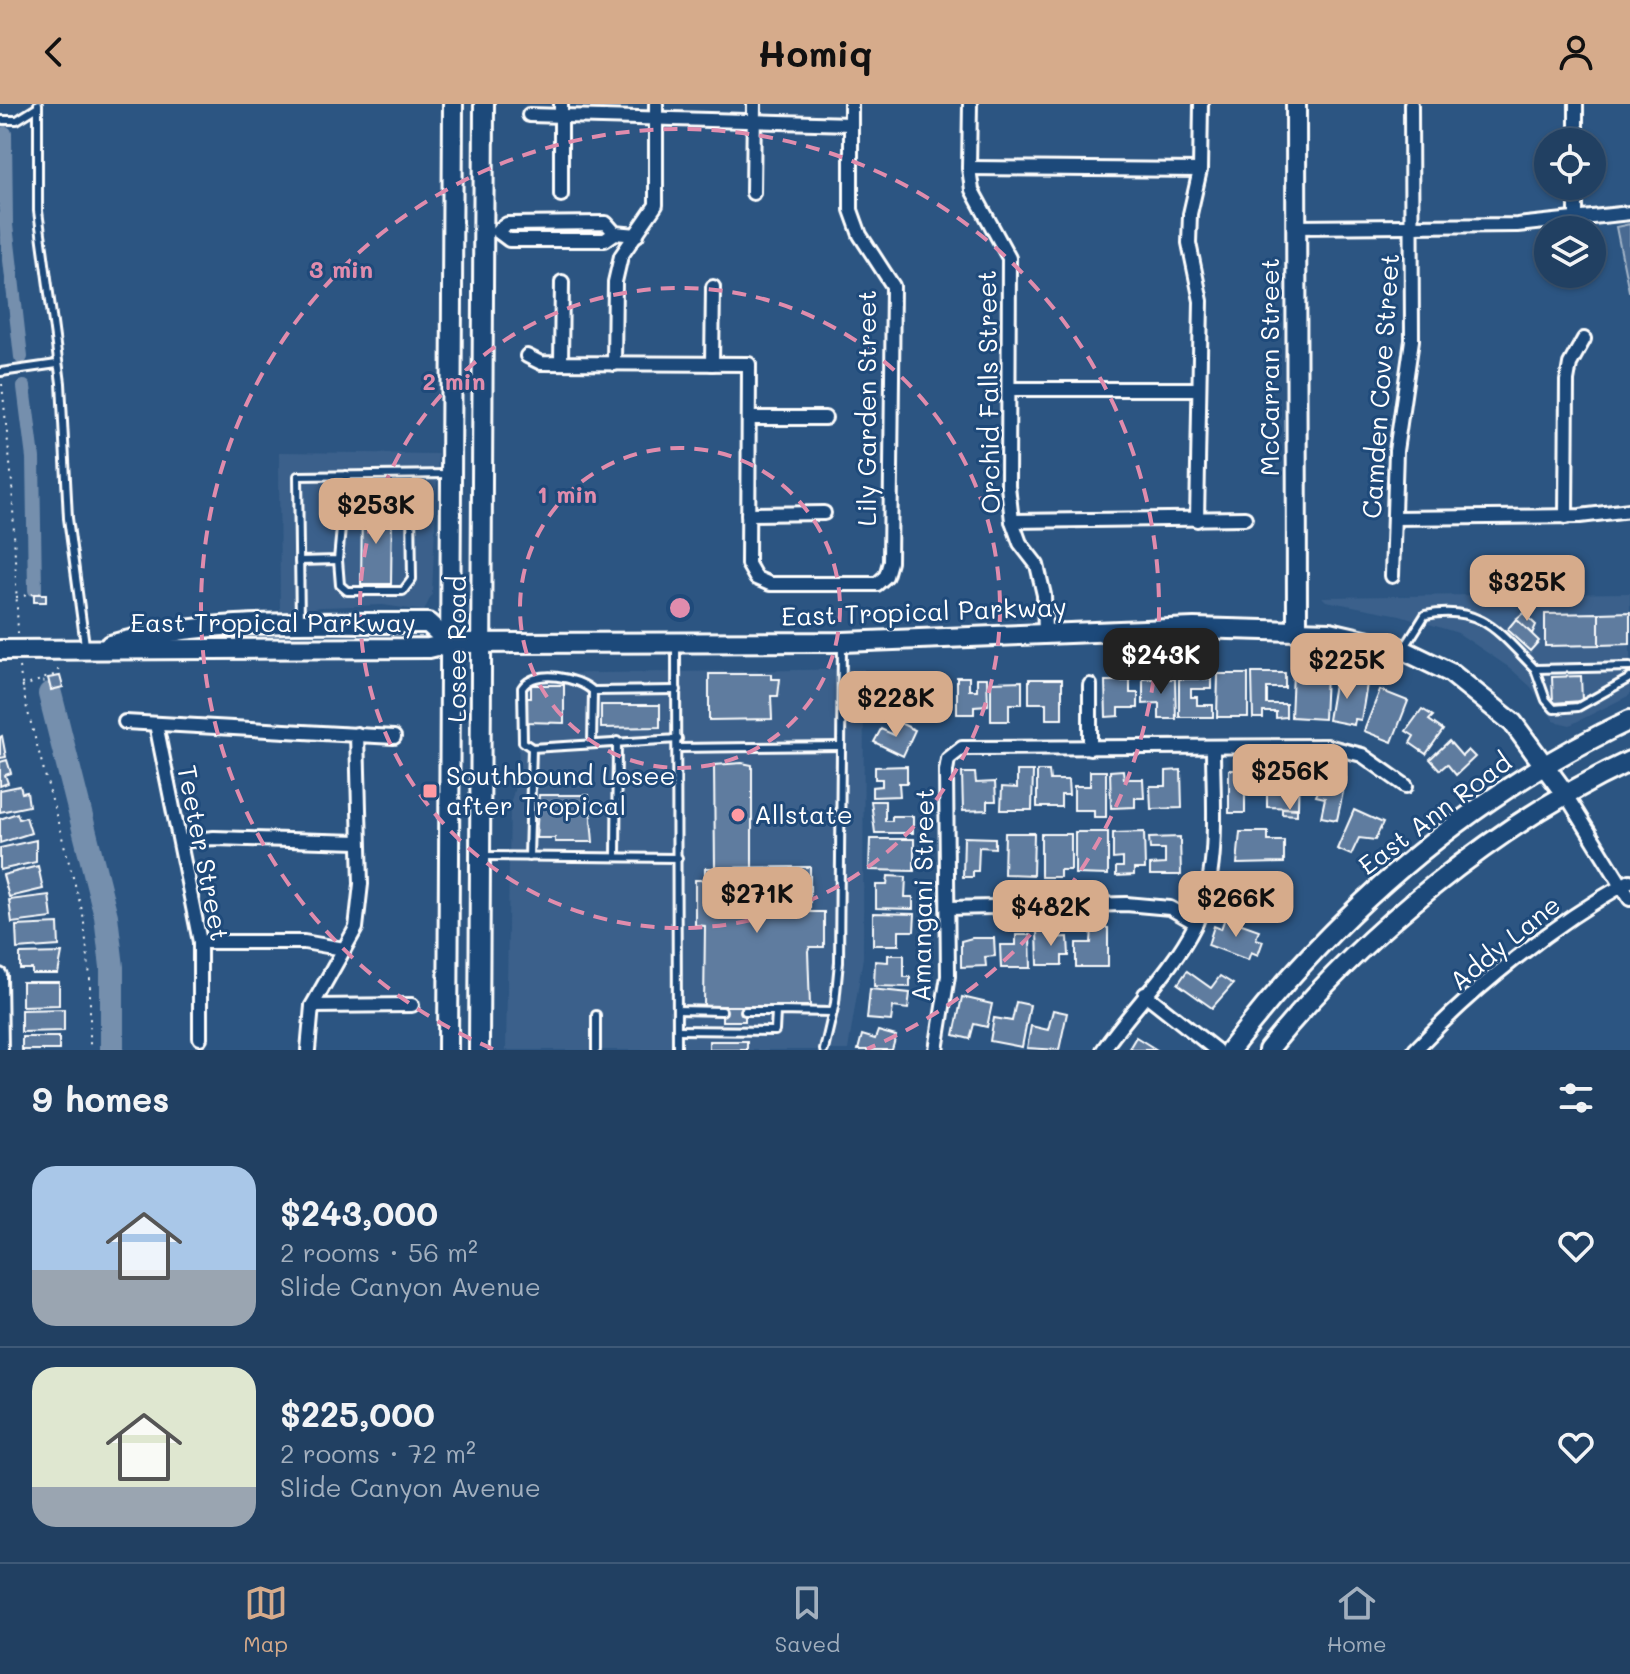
<!DOCTYPE html>
<meta charset="utf-8">
<style>
:root{--surface:#214062;--page:#2d4b6b;--text:#f1f3f6;--muted:#a2afbe;--line:#3e5977;--accent:#d6ab8b}
body{margin:0;font-family:Mali,sans-serif;background:var(--page);color:var(--text);height:100vh;display:flex;flex-direction:column;font-size:30px;white-space:nowrap}
*{box-sizing:border-box;margin:0}
p{font-size:26px;color:var(--muted)}
.icon{flex:none;width:44px;height:44px;fill:none;stroke:currentColor;stroke-width:2;stroke-linecap:round;stroke-linejoin:round}
.map{position:relative;height:946px;overflow:hidden}
.details{display:flex;flex-direction:column;background:var(--surface);flex:1}
.details>*{flex:none}
.tools{position:absolute;left:1534px;top:24px;display:grid;gap:16px}
.tools a{display:grid;place-items:center;width:72px;height:72px;border-radius:50%;background:var(--surface);box-shadow:0 2px 6px #0004,0 0 0 2px var(--line);font-size:40px}
.price{position:absolute;translate:-50% -68px;padding:0 18px;border-radius:16px;background:var(--accent);color:#111;font-size:26px;line-height:52px;filter:drop-shadow(0 2px 4px #0008)}
.price::after{content:'';position:absolute;left:50%;top:48px;width:24px;height:18px;margin-left:-12px;background:inherit;clip-path:polygon(0 0,100% 0,50% 100%)}
.price.selected{background:#222;color:#fff}
ul{padding:0;list-style:none}
li{display:flex;align-items:center;gap:24px;height:200px;padding:0 32px}
li+li{border-top:2px solid var(--line)}
li span{display:grid;place-items:center;flex:none;width:224px;height:160px;border-radius:24px;color:#555}
li>.icon{margin-inline-start:auto}
span .icon{width:96px;height:96px;fill:#fffc;stroke-width:1}
li b{font-size:34px}
h2{display:flex;justify-content:space-between;align-items:center;height:96px;padding:0 32px;font-size:34px}
header{display:flex;justify-content:space-between;align-items:center;height:104px;padding:0 32px;background:var(--accent);color:#111;font-size:36px;font-weight:700}
.menu{display:flex;justify-content:space-around;align-items:center;height:112px;border-top:2px solid var(--line);background:var(--surface);font-size:22px;color:var(--muted)}
.menu a{display:grid;justify-items:center;gap:4px}
.menu .selected{color:var(--accent)}
.map>svg:first-child{display:block}
.built{fill:#3b618b}
.green{fill:#486b92;stroke:#a4b5c8;stroke-width:2}
.lines{fill:none;stroke-linecap:round;stroke-linejoin:round}
.canal{stroke:#748fad;stroke-width:14}
.river{stroke:#748fad;stroke-width:24}
.building{fill:#5e7c9f;stroke:#fff;stroke-width:2}
.lane-casing{stroke:#fff;stroke-width:12}
.street-casing{stroke:#fff;stroke-width:18}
.secondary-casing{stroke:#fff;stroke-width:24}
.path{stroke:#fff;stroke-width:2;stroke-dasharray:2 6;stroke-linecap:butt}
.lane{stroke:#1f4a7a;stroke-width:6}
.street{stroke:#1f4a7a;stroke-width:12}
.secondary{stroke:#1f4a7a;stroke-width:18}
.ring{fill:none;stroke:#e08cad;stroke-width:4;stroke-dasharray:14 10}
.poi-dot{fill:#ff9aa2;stroke:#1f4a7a;stroke-width:3}
.labels{text-anchor:middle;stroke-width:6;stroke-linejoin:round;paint-order:stroke}
.street-label{font-size:26px;fill:#fff;stroke:#1f4a7a}
.poi-label{font-size:26px;fill:#fff;stroke:#1f4a7a;text-anchor:start}
.centre{fill:#e08cad;stroke:#1f4a7a;stroke-width:4}
.ring-label{font-size:24px;text-anchor:middle;font-weight:bold;fill:#e08cad;stroke:#1f4a7a;stroke-width:6;stroke-linejoin:round;paint-order:stroke}
</style>
<header><svg class="icon" aria-label="back" viewBox="0 0 24 24"><path d="M15 5l-7 7 7 7"/></svg>Homiq<svg class="icon" aria-label="person" viewBox="0 0 24 24"><circle cx="12" cy="8" r="4"/><path d="M4 21q1-7 8-7t8 7"/></svg></header>
<div class="map">
<svg width="1630" height="946" viewBox="0 0 1630 946">
<rect width="100%" height="100%" fill="#2c5582"/>
<filter id="ink" filterUnits="userSpaceOnUse"><feTurbulence type="fractalNoise" baseFrequency=".0125" numOctaves="2"/><feDisplacementMap in="SourceGraphic" scale="16" xChannelSelector="R" yChannelSelector="G"/><feConvolveMatrix kernelMatrix="1 2 1 2 8 2 1 2 1" color-interpolation-filters="sRGB"/></filter>
<g filter="url(#ink)">
<g class="built">
<polygon points="279,348 438,350 432,490 424,507 383,501 321,503 280,509"/>
<polygon points="1630,489 1630,591 1570,621 1554,617 1531,583 1510,564 1458,529 1400,511 1326,497 1322,493"/>
<polygon points="864,565 863,853 848,946 506,946 510,701 519,668 518,582 535,570"/>
</g>
<polygon class="green" points="1630,120 1630,187 1629,187 1616,123"/>
<g class="lines">
<g class="canal">
<polyline points="5,29 6,121 21,253"/>
<polyline points="24,283 33,354 35,486"/>
</g>
<polyline class="river" points="50,590 106,812 112,863 112,946"/>
</g>
<g class="building">
<polygon points="362,405 392,405 391,480 361,480"/>
<rect x="34" y="490" width="12" height="8"/>
<polygon points="1630,508 1630,540 1599,541 1599,509"/>
<polygon points="1523,509 1536,521 1532,530 1516,515"/>
<polygon points="1599,509 1599,541 1545,542 1545,510"/>
<polygon points="1516,515 1539,537 1530,547 1507,526"/>
<polygon points="1252,569 1285,569 1285,584 1267,584 1267,600 1286,600 1286,613 1276,614 1276,608 1263,608 1263,614 1253,614"/>
<polygon points="1293,569 1326,571 1324,615 1291,613"/>
<polygon points="709,570 771,570 771,575 780,575 778,592 771,592 772,615 709,616"/>
<polygon points="1218,570 1248,570 1248,613 1217,613"/>
<polygon points="60,572 63,583 51,586 48,574"/>
<polygon points="1581,572 1582,597 1553,599 1552,573"/>
<polygon points="957,573 969,573 969,586 977,586 977,574 987,574 988,601 974,602 974,610 957,610"/>
<polygon points="1335,574 1367,580 1361,616 1355,615 1354,621 1328,616"/>
<polygon points="1029,575 1062,575 1062,615 1046,615 1046,599 1029,599"/>
<polygon points="1143,575 1175,575 1176,615 1159,615 1159,599 1143,600"/>
<polygon points="1179,575 1211,575 1211,585 1191,585 1191,593 1197,593 1197,601 1213,601 1213,613 1179,613"/>
<polygon points="1022,577 1022,600 1009,600 1009,617 991,617 991,578"/>
<polygon points="1105,577 1130,577 1130,589 1138,589 1138,604 1119,604 1119,612 1106,613"/>
<polygon points="531,581 564,581 564,619 525,618 524,594 531,594"/>
<polygon points="924,581 924,584 940,581 945,609 917,609 912,583"/>
<polygon points="1380,586 1408,597 1392,638 1364,627"/>
<polygon points="601,601 660,601 660,623 601,624"/>
<polygon points="1422,605 1433,612 1429,616 1443,626 1426,650 1410,639 1414,632 1406,627"/>
<polygon points="900,619 915,626 903,652 874,638 881,625 894,631"/>
<polygon points="2,632 6,653 0,654 0,633"/>
<polygon points="1449,637 1462,652 1468,646 1475,653 1456,671 1447,660 1440,666 1430,655"/>
<polygon points="7,656 11,669 5,671 8,679 0,682 0,658"/>
<polygon points="742,659 752,661 752,764 715,764 714,661"/>
<polygon points="907,662 907,679 899,679 900,692 872,693 872,683 882,682 882,675 875,675 875,663"/>
<polygon points="1283,664 1299,665 1298,704 1267,703 1267,680 1282,680"/>
<polygon points="1123,666 1124,675 1143,675 1144,694 1135,694 1135,703 1111,704 1110,667"/>
<polygon points="1181,666 1182,704 1151,705 1150,682 1166,682 1166,667"/>
<polygon points="1229,666 1259,666 1260,687 1245,687 1245,709 1229,709"/>
<polygon points="1017,667 1033,667 1032,706 1001,706 1002,683 1017,684"/>
<polygon points="1037,667 1049,667 1050,676 1068,676 1069,691 1061,691 1061,703 1037,703"/>
<polygon points="1090,667 1106,667 1106,713 1094,713 1094,706 1074,706 1074,682 1090,682"/>
<polygon points="1315,668 1346,674 1337,716 1321,713 1325,694 1316,692 1318,687 1311,685"/>
<polygon points="962,669 975,669 976,679 995,678 996,697 987,697 987,706 963,707"/>
<polygon points="20,682 22,689 27,688 29,702 0,708 0,686"/>
<polygon points="539,691 589,691 593,738 555,738 555,734 536,734"/>
<polygon points="871,697 885,697 885,717 892,717 892,712 913,712 913,729 875,729"/>
<polygon points="1282,704 1297,705 1297,711 1282,710"/>
<polygon points="1354,706 1383,719 1375,736 1359,734 1351,751 1337,745"/>
<polygon points="17,709 19,715 26,713 31,729 0,739 0,715"/>
<polygon points="1075,728 1108,728 1108,771 1075,770"/>
<polygon points="1144,728 1145,765 1134,765 1134,771 1116,772 1116,763 1123,763 1123,754 1113,755 1113,729"/>
<polygon points="1240,728 1268,728 1268,737 1284,737 1284,759 1237,760"/>
<polygon points="1005,729 1034,729 1033,771 1004,770"/>
<polygon points="1041,730 1071,730 1071,766 1060,766 1060,773 1041,773"/>
<polygon points="964,733 995,734 995,744 979,743 978,767 973,767 973,773 963,773"/>
<polygon points="1180,733 1181,771 1150,771 1150,761 1165,760 1165,745 1150,745 1149,734"/>
<polygon points="870,735 914,735 914,767 869,766"/>
<polygon points="36,736 36,758 0,766 0,744"/>
<polygon points="38,762 43,785 9,793 3,771"/>
<polygon points="805,763 810,763 810,808 824,808 824,843 810,843 808,847 810,902 704,902 705,822 695,821 695,776 705,776 705,764"/>
<polygon points="1231,771 1273,780 1266,811 1231,804 1232,798 1226,797"/>
<polygon points="888,772 906,773 905,793 913,793 913,805 876,804 876,781 887,781"/>
<polygon points="49,791 52,814 12,819 9,796"/>
<polygon points="873,809 915,810 914,827 899,827 899,841 873,841"/>
<polygon points="1225,814 1259,826 1256,835 1263,837 1258,851 1251,848 1248,856 1208,841 1214,822 1221,825"/>
<polygon points="58,820 59,842 17,845 16,822"/>
<polygon points="1092,823 1108,824 1108,863 1076,863 1076,839 1091,839"/>
<polygon points="1037,825 1050,825 1050,834 1068,833 1069,852 1062,852 1062,861 1038,861"/>
<polygon points="1016,831 1030,831 1031,864 1001,864 1000,841 1016,841"/>
<polygon points="972,834 994,834 995,852 985,853 986,862 961,863 961,837"/>
<polygon points="62,849 58,870 32,870 32,865 20,865 20,850"/>
<polygon points="888,851 904,851 904,873 910,873 910,883 874,882 875,857 888,858"/>
<polygon points="1187,867 1211,884 1220,872 1233,880 1212,904 1178,880"/>
<polygon points="22,878 59,878 59,901 22,902"/>
<polygon points="870,885 910,889 908,905 893,903 891,917 867,915"/>
<polygon points="962,893 992,900 987,923 974,920 970,935 954,931"/>
<polygon points="1016,898 1030,901 1022,943 990,937 994,914 1012,917"/>
<rect x="722" y="902" width="23" height="15"/>
<polygon points="64,905 64,927 21,928 21,906"/>
<polygon points="1053,906 1067,909 1059,946 1027,944 1031,922 1048,926"/>
<polygon points="878,927 896,932 892,946 858,946 862,931 875,935"/>
<rect x="22" y="933" width="37" height="13"/>
<polygon points="1136,933 1157,946 1134,946 1130,943"/>
<rect x="709" y="937" width="38" height="9"/>
</g>
<g class="lines">
<defs>
<g id="lane">
<polyline points="38,0 38,107 61,279 68,414 85,541"/>
<polyline points="0,16 17,16 38,3"/>
<polyline points="1,268 57,260"/>
<polyline points="338,456 340,481 347,487 403,487 412,475 411,402 403,398 345,399"/>
<polyline points="299,457 338,456 346,371"/>
<polyline points="300,516 298,372 450,370"/>
<polyline points="676,541 677,946"/>
<path d="M 1405,543 L 1425,511 C 1482,500 1499,529 1535,565 L 1630,563"/>
<polyline points="1535,565 1546,596 1554,605 1578,603 1630,574"/>
<polyline points="592,639 593,587 677,586"/>
<path d="M 532,644 L 523,638 L 522,584 C 535,564 578,573 593,587"/>
<polyline points="678,644 841,642"/>
<polyline points="484,752 678,754"/>
<polyline points="529,753 532,644 678,635"/>
<polyline points="616,753 617,637"/>
<polyline points="677,906 722,907"/>
<polyline points="745,907 776,907"/>
<polyline points="596,911 596,946"/>
<polyline points="677,926 775,927 776,907 833,908"/>
<polyline points="824,946 835,899 839,858 842,541"/>
</g>
<g id="street">
<polyline points="970,0 969,64 972,86 1009,154 1008,382 1012,417 1020,439 1037,461 1044,491 1045,530"/>
<polyline points="529,11 851,20"/>
<polyline points="1576,38 1576,0"/>
<polyline points="969,64 1200,66"/>
<polyline points="753,89 754,0"/>
<polyline points="561,91 561,0"/>
<polyline points="1576,117 1576,82"/>
<polyline points="1295,123 1517,121 1630,109"/>
<polyline points="615,129 606,119 507,120 497,127 509,136 605,136 615,129 637,131"/>
<polyline points="527,252 541,259 749,260 748,460 756,474 770,480 877,480 886,472 890,458 893,182 860,131 851,106 851,0"/>
<polyline points="561,259 562,178"/>
<polyline points="614,260 615,178 621,152 656,101 656,0"/>
<polyline points="712,260 713,183"/>
<polyline points="1010,285 1198,285"/>
<polyline points="749,314 825,314"/>
<polyline points="748,410 824,409"/>
<polyline points="1566,413 1567,277 1570,260 1584,235"/>
<polyline points="1394,414 1580,412 1630,406"/>
<polyline points="1197,416 1201,197 1189,139 1190,110 1200,66 1201,0"/>
<polyline points="1012,417 1245,414"/>
<polyline points="1392,472 1396,347 1412,236 1411,0"/>
<polyline points="1090,581 1090,644"/>
<polyline points="125,618 394,633"/>
<polyline points="156,620 200,838 200,934"/>
<polyline points="1566,691 1630,795"/>
<polyline points="181,737 214,734 359,738"/>
<polyline points="949,804 1126,800 1170,804 1196,819"/>
<polyline points="200,838 304,838 344,845"/>
<polyline points="0,871 1,946"/>
<polyline points="1145,890 1216,946"/>
<polyline points="312,902 412,901"/>
<polyline points="308,946 312,902 356,824 361,780 357,630"/>
<polyline points="936,946 948,872 946,667 948,655 962,644 1327,642 1362,651 1406,682"/>
<path d="M 1103,946 C 1132,904 1172,867 1195,821 C 1221,768 1213,701 1213,644"/>
<path d="M 1415,946 C 1477,881 1552,821 1630,777"/>
</g>
<g id="secondary">
<polyline points="1296,0 1297,526"/>
<path d="M 110,541 C 213,512 322,520 428,519 L 450,539"/>
<polyline points="0,546 429,544 450,539 843,538 1194,524 1330,528 1399,544 1451,569 1513,619 1566,691"/>
<polyline points="448,946 453,0"/>
<polyline points="479,946 484,0"/>
<path d="M 1230,946 C 1337,807 1470,691 1630,616"/>
<path d="M 1268,946 C 1360,831 1497,719 1630,657"/>
</g>
</defs>
<use href="#lane" class="lane-casing"/>
<use href="#street" class="street-casing"/>
<use href="#secondary" class="secondary-casing"/>
<g class="path">
<polyline points="2,280 12,379 18,529"/>
<polyline points="16,493 45,488"/>
<polyline points="19,563 26,601 83,810 90,873 90,946"/>
<polyline points="43,577 45,581 49,580"/>
<polyline points="22,583 56,570 59,564"/>
</g>
<use href="#lane" class="lane"/>
<use href="#street" class="street"/>
<use href="#secondary" class="secondary"/>
</g>
</g>
<g class="ring">
<circle cx="680" cy="504" r="160"/>
<circle cx="680" cy="504" r="320"/>
<path d="M493 945A479 479 0 1 1 867 945"/>
</g>
<g class="poi-dot">
<rect x="422" y="679" width="16" height="16" rx="4"/>
<circle cx="738" cy="711" r="8"/>
</g>
<g class="labels">
<g class="street-label">
<text transform="translate(1270 263) rotate(-90)" y="9">McCarran Street</text>
<text transform="translate(1381 282) rotate(-86)" y="9">Camden Cove Street</text>
<text transform="translate(989 288) rotate(-91)" y="9">Orchid Falls Street</text>
<text transform="translate(867 304) rotate(-90)" y="9">Lily Garden Street</text>
<text transform="translate(924 508) rotate(-2)" y="9">East Tropical Parkway</text>
<text x="273" y="528">East Tropical Parkway</text>
<text transform="translate(457 545) rotate(-90)" y="9">Losee Road</text>
<text transform="translate(1435 710) rotate(-37)" y="9">East Ann Road</text>
<text transform="translate(203 749) rotate(79)" y="9">Teeter Street</text>
<text transform="translate(923 791) rotate(-89)" y="9">Amangani Street</text>
<text transform="translate(1505 839) rotate(-39)" y="9">Addy Lane</text>
</g>
<g class="poi-label">
<text x="446" y="681">Southbound Losee<tspan x="446" dy="30">after Tropical</tspan></text>
<text x="754" y="720">Allstate</text>
</g>
</g>
<circle cx="680" cy="504" r="12" class="centre"/>
<g class="ring-label">
<text x="341" y="174">3 min</text>
<text x="454" y="286">2 min</text>
<text x="567" y="399">1 min</text>
</g>
</svg>
<div class="tools">
<a><svg class="icon" aria-label="locate" viewBox="0 0 24 24"><circle cx="12" cy="12" r="6"/><path d="M12 2v4M12 18v4M2 12h4M18 12h4"/></svg></a>
<a><svg class="icon" aria-label="layers" viewBox="0 0 24 24"><path d="M12 4l9 5-9 5-9-5zM3 14l9 5 9-5"/></svg></a>
</div>
<b class="price" style="left:376px;top:442px">$253K</b>
<b class="price" style="left:1527px;top:519px">$325K</b>
<b class="price selected" style="left:1161px;top:592px">$243K</b>
<b class="price" style="left:1347px;top:597px">$225K</b>
<b class="price" style="left:896px;top:635px">$228K</b>
<b class="price" style="left:1290px;top:708px">$256K</b>
<b class="price" style="left:757px;top:831px">$271K</b>
<b class="price" style="left:1236px;top:835px">$266K</b>
<b class="price" style="left:1051px;top:844px">$482K</b>
</div>
<section class="details">
<h2>9 homes<svg class="icon" aria-label="filters" viewBox="0 0 24 24"><path d="M4 7h16M4 17h16"/><circle cx="9" cy="7" r="2"/><circle cx="15" cy="17" r="2"/></svg></h2>
<ul>
<li><span style="background:linear-gradient(#a9c7e8 65%,#9aa5b1 0)"><svg class="icon" aria-label="home" viewBox="0 0 24 24"><path d="M3 11l9-7 9 7M6 9v11h12V9"/></svg></span><div><b>$243,000</b><p>2 rooms · 56 m²</p><p>Slide Canyon Avenue</p></div><svg class="icon" aria-label="heart" viewBox="0 0 24 24"><path d="M12 20l-8-8c-3-5 5-10 8-4 3-6 11-1 8 4z"/></svg></li>
<li><span style="background:linear-gradient(#dfe7d0 75%,#9aa5b1 0)"><svg class="icon" aria-label="home" viewBox="0 0 24 24"><path d="M3 11l9-7 9 7M6 9v11h12V9"/></svg></span><div><b>$225,000</b><p>2 rooms · 72 m²</p><p>Slide Canyon Avenue</p></div><svg class="icon" aria-label="heart" viewBox="0 0 24 24"><path d="M12 20l-8-8c-3-5 5-10 8-4 3-6 11-1 8 4z"/></svg></li>
</ul>
</section>
<nav class="menu">
<a class="selected"><svg class="icon" aria-label="map" viewBox="0 0 24 24"><path d="M3 6l6-2 6 2 6-2v14l-6 2-6-2-6 2zM9 4v14M15 6v14"/></svg>Map</a>
<a><svg class="icon" aria-label="saved" viewBox="0 0 24 24"><path d="M7 4h10v16l-5-4-5 4z"/></svg>Saved</a>
<a><svg class="icon" aria-label="home" viewBox="0 0 24 24"><path d="M3 11l9-7 9 7M6 9v11h12V9"/></svg>Home</a>
</nav>
